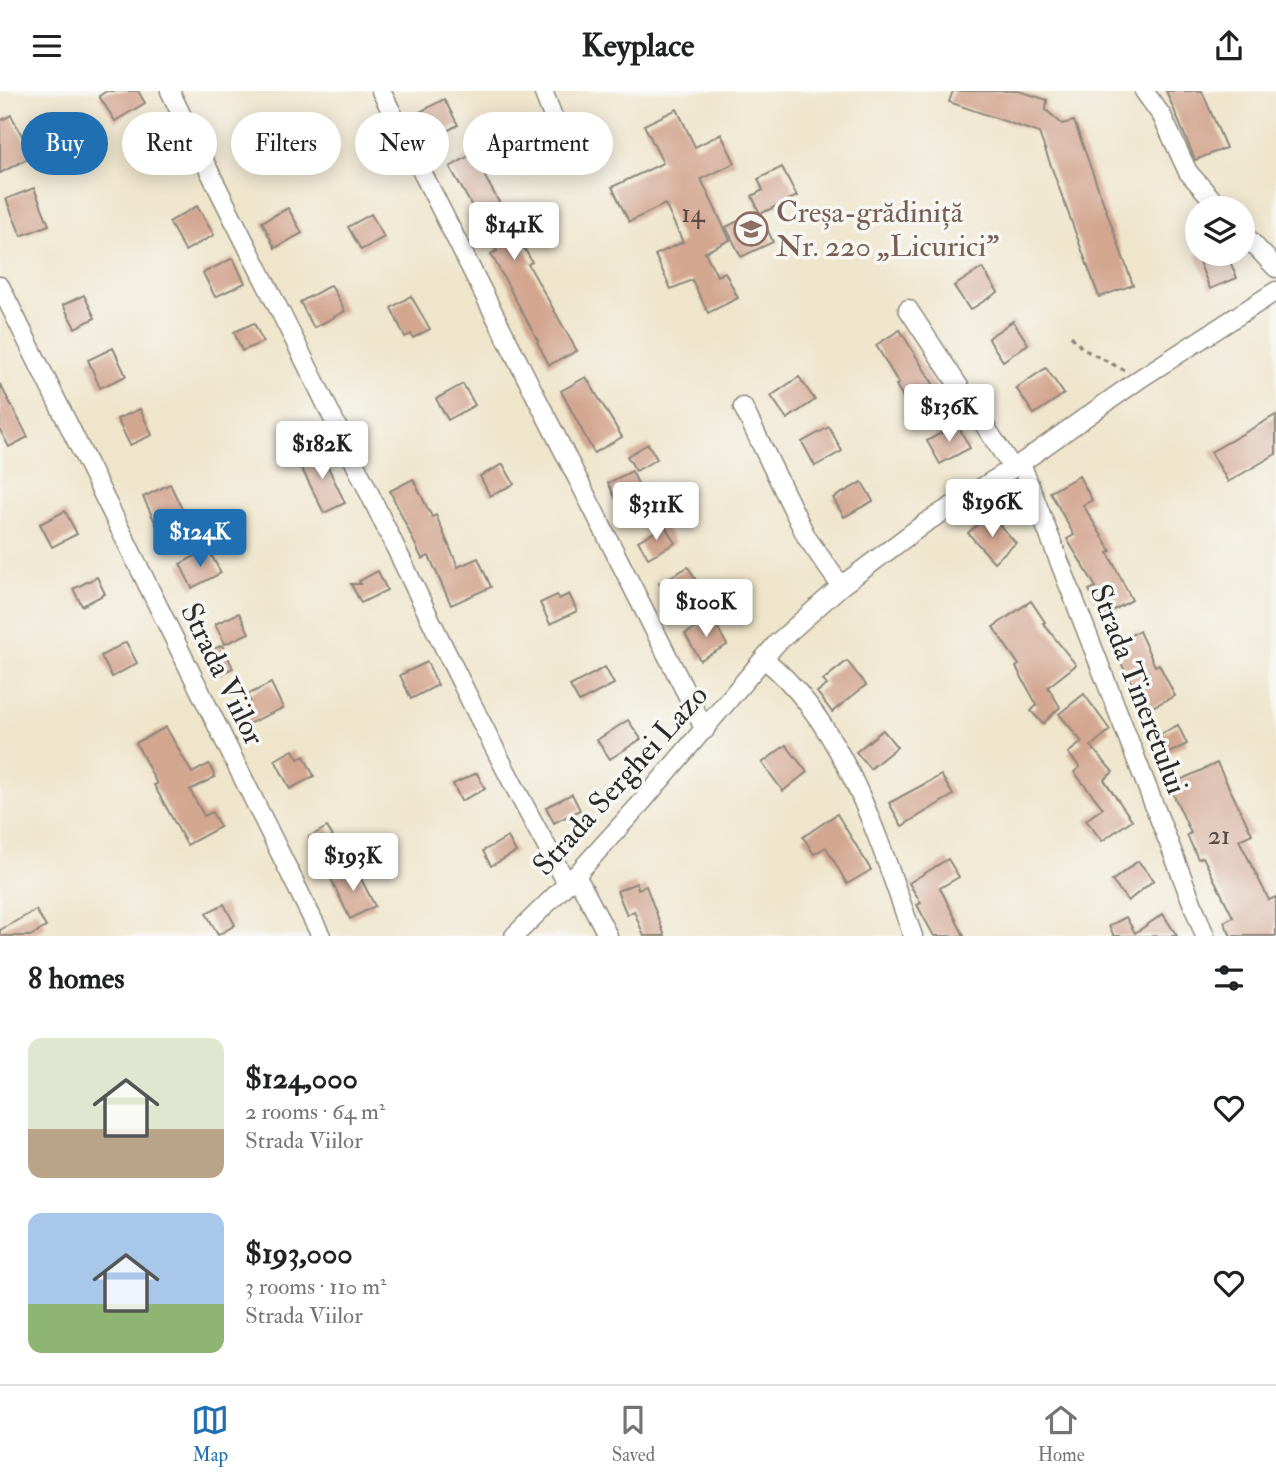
<!DOCTYPE html>
<meta charset="utf-8">
<style>
:root{--surface:#fff;--page:#f6f6f6;--text:#202124;--muted:#757577;--line:#e0e0e0;--accent:#1f6fb2}
body{margin:0;font-family:"IM FELL Double Pica",serif;background:var(--page);color:var(--text);height:100vh;display:flex;flex-direction:column;font-size:26px;white-space:nowrap}
*{box-sizing:border-box;margin:0}
p{font-size:23px;color:var(--muted)}
.icon{flex:none;width:38px;height:38px;fill:none;stroke:currentColor;stroke-width:2;stroke-linecap:round;stroke-linejoin:round}
.map{position:relative;height:845px;overflow:hidden}
.drawer{display:flex;flex-direction:column;background:var(--surface);flex:1}
.drawer>*{flex:none}
.hud{position:absolute;left:21px;top:21px;width:700px;height:63px;display:flex;gap:14px}
.fabs{position:absolute;left:1185px;top:105px;display:grid;gap:14px}
.fabs a{display:grid;place-items:center;width:70px;height:70px;border-radius:50%;background:var(--surface);box-shadow:0 4px 18px #0003;font-size:35px}
.price{position:absolute;translate:-50% -60px;padding:0 16px;border-radius:7px;background:#fff;color:#222;font-size:23px;line-height:46px;filter:drop-shadow(0 2px 4px #0008)}
.price::after{content:'';position:absolute;left:50%;top:42px;width:21px;height:16px;margin-left:-10px;background:inherit;clip-path:polygon(0 0,100% 0,50% 100%)}
.price.current{background:var(--accent);color:#fff}
ul{padding:0;list-style:none}
li{display:flex;align-items:center;gap:21px;height:175px;padding:0 28px}
li span{display:grid;place-items:center;flex:none;width:196px;height:140px;border-radius:14px;color:#555}
li>.icon{margin-inline-start:auto}
span .icon{width:84px;height:84px;fill:#fffc;stroke-width:1}
li b{font-size:30px}
h2{display:flex;justify-content:space-between;align-items:center;height:84px;padding:0 28px;font-size:30px}
.pill{padding:0 24px;border-radius:32px;background:var(--surface);box-shadow:0 4px 18px #0003;font-size:24px;line-height:63px}
.pill.current{background:var(--accent);color:#fff}
header{display:flex;justify-content:space-between;align-items:center;height:91px;padding:0 28px;background:var(--surface);font-size:32px;font-weight:700}
.menu{display:flex;justify-content:space-around;align-items:center;height:98px;border-top:2px solid var(--line);background:var(--surface);font-size:19px;color:var(--muted)}
.menu a{display:grid;justify-items:center;gap:4px}
.menu .current{color:var(--accent)}
.map>svg:first-child{display:block}
.building{fill:#d3a690}
.lines{fill:none;stroke-linecap:round;stroke-linejoin:round}
.minor-casing{stroke:#8d887b;stroke-width:21}
.path{stroke:#8d887b;stroke-width:3.5;stroke-dasharray:5 5;stroke-linecap:butt}
.minor{stroke:#fff;stroke-width:18}
.labels{text-anchor:middle;stroke-width:7;stroke-linejoin:round;paint-order:stroke}
.number-label{font-size:26px;fill:#554a44}
.education-label{font-size:30px;fill:#785e54;stroke:#f6f6f2;text-anchor:start}
.street-label{font-size:30px;fill:#2b2b2b;stroke:#f6f6f2}
</style>
<header><svg class="icon" aria-label="menu" viewBox="0 0 24 24"><path d="M4 6h16M4 12h16M4 18h16"/></svg>Keyplace<svg class="icon" aria-label="share" viewBox="0 0 24 24"><path d="M12 15V3M7 8l5-5 5 5M5 13v7h14v-7"/></svg></header>
<div class="map">
<svg width="1276" height="845" viewBox="0 0 1276 845">
<rect width="100%" height="100%" fill="#f6f6f2"/>
<filter id="ink" filterUnits="userSpaceOnUse"><feTurbulence type="fractalNoise" baseFrequency=".0143" numOctaves="2"/><feDisplacementMap in="SourceGraphic" scale="14" xChannelSelector="R" yChannelSelector="G"/><feConvolveMatrix kernelMatrix="1 2 1 2 8 2 1 2 1" color-interpolation-filters="sRGB"/></filter>
<filter id="wash" filterUnits="userSpaceOnUse"><feTurbulence type="fractalNoise" baseFrequency=".00686" numOctaves="4" result="noise"/><feDisplacementMap in="SourceGraphic" scale="28" xChannelSelector="R" yChannelSelector="G"/><feGaussianBlur stdDeviation="1.57" result="paint"/><feColorMatrix in="noise" values="0 0 0 0 0 0 0 0 0 0 0 0 0 0 0 0 0 1.4 0 .05"/><feComposite in="paint" operator="in"/></filter>
<g filter="url(#wash)">
<rect width="100%" height="100%" fill="#efe5cb"/>
<g id="blocks">
<g class="building">
<polygon points="107,0 138,0 145,12 115,30 99,5"/>
<polygon points="953,0 1019,0 1047,9 1046,19 1062,33 1074,30 1133,194 1099,206 1039,42 949,11"/>
<polygon points="1166,0 1202,0 1226,57 1195,69"/>
<polygon points="444,8 458,34 434,47 420,21"/>
<polygon points="677,18 695,56 721,43 735,72 701,88 730,149 705,161 717,185 725,181 738,207 708,222 692,189 671,198 655,164 683,151 665,113 629,131 612,96 663,72 644,34"/>
<polygon points="11,24 33,65 0,82 0,30"/>
<polygon points="328,42 337,59 302,78 293,61"/>
<polygon points="474,62 486,82 484,84 532,171 528,173 577,260 549,274 537,251 538,250 491,163 497,160 450,76"/>
<polygon points="782,76 797,105 760,123 752,105 763,99 758,88"/>
<polygon points="34,97 49,134 21,145 6,108"/>
<polygon points="197,115 214,144 185,160 169,131"/>
<polygon points="288,117 302,142 275,157 262,131"/>
<polygon points="759,120 773,151 741,166 726,136"/>
<polygon points="371,123 384,146 361,159 348,136"/>
<polygon points="1196,163 1227,163 1237,187 1210,198"/>
<polygon points="233,167 245,192 215,206 203,182"/>
<polygon points="982,177 998,201 970,219 954,195"/>
<polygon points="331,194 345,220 314,237 300,211"/>
<polygon points="84,204 95,227 75,237 63,214"/>
<polygon points="411,205 430,238 413,247 411,243 405,246 391,217"/>
<polygon points="1013,230 1028,253 1003,270 988,247"/>
<polygon points="254,232 263,251 242,260 234,241"/>
<polygon points="900,239 941,306 913,322 896,294 899,293 876,254"/>
<polygon points="113,257 126,285 100,297 88,269"/>
<polygon points="1046,277 1064,303 1034,323 1016,297"/>
<polygon points="586,286 622,346 594,362 561,300"/>
<polygon points="799,286 815,309 787,328 771,305"/>
<polygon points="0,293 28,346 9,356 0,339"/>
<polygon points="463,293 475,314 448,329 436,308"/>
<polygon points="140,318 152,344 130,354 117,328"/>
<polygon points="1276,324 1276,363 1228,391 1211,361"/>
<polygon points="957,333 970,357 940,373 927,350"/>
<polygon points="829,336 842,360 815,375 802,351"/>
<polygon points="648,353 657,368 636,380 627,365"/>
<polygon points="320,359 345,412 324,422 298,370"/>
<polygon points="503,373 514,393 490,405 480,385"/>
<polygon points="632,380 645,408 621,419 608,392"/>
<polygon points="1079,385 1092,409 1083,414 1111,460 1108,462 1132,509 1103,525 1089,499 1096,496 1067,448 1074,444 1050,401"/>
<polygon points="413,388 432,426 436,424 458,476 478,467 491,496 451,514 429,465 422,468 390,400"/>
<polygon points="862,391 873,410 844,426 833,407"/>
<polygon points="170,393 184,422 157,435 143,406"/>
<polygon points="65,420 77,443 52,456 40,433"/>
<polygon points="983,429 990,435 996,430 1016,452 994,471 968,442"/>
<polygon points="665,435 675,452 648,467 638,450"/>
<polygon points="208,458 221,482 192,497 180,473"/>
<polygon points="688,476 697,491 668,507 659,492"/>
<polygon points="378,480 387,499 361,512 351,493 361,493 359,490"/>
<polygon points="97,486 105,503 82,515 73,498"/>
<polygon points="569,503 577,520 550,533 540,512 557,504 559,508"/>
<polygon points="1031,510 1045,531 1043,532 1076,574 1048,596 1060,616 1043,633 1031,620 1037,614 1016,576 1019,574 993,536"/>
<polygon points="239,522 249,542 225,553 215,533"/>
<polygon points="713,528 727,554 700,569 685,543"/>
<polygon points="1139,540 1155,575 1159,573 1175,605 1146,619 1111,553"/>
<polygon points="126,551 137,572 112,586 101,565"/>
<polygon points="222,554 233,577 214,586 203,563"/>
<polygon points="847,570 866,594 832,621 817,601 827,594 823,589"/>
<polygon points="427,571 438,594 411,608 400,584"/>
<polygon points="605,576 614,593 579,611 570,595"/>
<polygon points="271,592 283,617 248,633 239,615 250,610 247,604"/>
<polygon points="1084,603 1110,639 1091,655 1113,681 1104,689 1132,729 1102,750 1086,729 1103,717 1074,681 1080,676 1068,662 1082,651 1059,623"/>
<polygon points="628,629 641,648 610,668 597,649"/>
<polygon points="1178,634 1187,653 1161,666 1152,648"/>
<polygon points="166,636 192,682 209,673 215,686 190,699 204,725 212,721 220,736 187,754 154,694 157,693 136,652"/>
<polygon points="883,639 897,656 870,678 856,661"/>
<polygon points="786,654 807,681 783,700 762,672"/>
<polygon points="293,659 298,668 304,665 314,685 290,698 275,669"/>
<polygon points="1217,672 1252,743 1239,749 1269,809 1276,806 1276,845 1231,845 1224,831 1233,826 1203,766 1198,768 1187,744 1191,742 1169,694"/>
<polygon points="477,682 485,698 461,710 453,693"/>
<polygon points="941,684 953,704 902,735 889,712"/>
<polygon points="572,703 580,719 554,732 546,716"/>
<polygon points="837,723 871,779 847,793 826,756 814,763 803,746"/>
<polygon points="327,736 335,749 317,759 309,746"/>
<polygon points="508,746 516,761 491,775 483,760"/>
<polygon points="948,768 959,786 940,797 964,845 934,845 917,814 921,812 909,792"/>
<polygon points="1138,770 1154,789 1128,810 1112,790"/>
<polygon points="355,776 375,815 350,828 331,788"/>
<polygon points="636,792 638,798 646,795 665,845 644,845 634,820 627,824 617,800"/>
<polygon points="224,813 235,834 218,844 206,822"/>
<polygon points="36,819 46,836 30,845 0,845 0,839"/>
<polygon points="1163,823 1177,845 1114,845 1109,835 1126,826 1135,842"/>
</g>
</g>
</g>
<g filter="url(#ink)">
<use href="#blocks" fill-opacity="0" stroke="#8d887b" stroke-width="2"/>
<g class="lines">
<defs>
<g id="minor">
<path d="M 170,0 C 220,105 275,208 326,313 C 405,474 479,637 567,792"/>
<polyline points="381,0 705,639"/>
<polyline points="543,0 557,36"/>
<polyline points="1144,0 1162,25 1188,81 1220,117"/>
<polyline points="1242,141 1276,177"/>
<polyline points="0,195 321,845"/>
<polyline points="908,218 1012,376"/>
<polyline points="743,316 807,447 841,495"/>
<polyline points="1021,372 1205,845"/>
<path d="M 764,568 C 845,632 879,751 913,845"/>
<polyline points="576,784 608,845"/>
<polyline points="514,845 576,784 642,711 776,553 841,495 925,432 1021,372 1141,287 1276,200"/>
</g>
</defs>
<use href="#minor" class="minor-casing"/>
<polyline class="path" points="1071,245 1083,258 1124,279"/>
<use href="#minor" class="minor"/>
</g>
</g>
<defs>
<symbol id="school-ring" viewBox="-11 -11 22 22"><circle r="9.5" fill="#f6f6f2" stroke="#8d6e63" stroke-width="1.5"/><path d="M0-5L7-2L0 1L-7-2ZM-4 1L0 2.5L4 1V4Q0 6-4 4Z" fill="#8d6e63"/></symbol>
</defs>
<g fill-rule="evenodd">
<use href="#school-ring" x="732" y="119" width="38" height="38"/>
</g>
<g class="labels">
<g class="number-label">
<text x="693" y="131">14</text>
<text x="1219" y="753">21</text>
</g>
<g class="education-label">
<text x="776" y="131">Creșa-grădiniță<tspan x="776" dy="34">Nr. 220 „Licurici”</tspan></text>
</g>
<g class="street-label">
<text transform="translate(223 583) rotate(64)" y="10">Strada Viilor</text>
<text transform="translate(1139 598) rotate(69)" y="10">Strada Tineretului</text>
<text transform="translate(620 689) rotate(-48)" y="10">Strada Serghei Lazo</text>
</g>
</g>
</svg>
<div class="fabs">
<a><svg class="icon" aria-label="layers" viewBox="0 0 24 24"><path d="M12 4l9 5-9 5-9-5zM3 14l9 5 9-5"/></svg></a>
</div>
<b class="price" style="left:514px;top:171px">$141K</b>
<b class="price" style="left:949px;top:353px">$136K</b>
<b class="price" style="left:322px;top:390px">$182K</b>
<b class="price" style="left:992px;top:448px">$196K</b>
<b class="price" style="left:656px;top:451px">$311K</b>
<b class="price current" style="left:200px;top:478px">$124K</b>
<b class="price" style="left:706px;top:548px">$100K</b>
<b class="price" style="left:353px;top:802px">$193K</b>
<div class="hud">
<a class="pill current">Buy</a>
<a class="pill">Rent</a>
<a class="pill">Filters</a>
<a class="pill">New</a>
<a class="pill">Apartment</a>
</div>
</div>
<section class="drawer">
<h2>8 homes<svg class="icon" aria-label="filters" viewBox="0 0 24 24"><path d="M4 7h16M4 17h16"/><circle cx="9" cy="7" r="2"/><circle cx="15" cy="17" r="2"/></svg></h2>
<ul>
<li><span style="background:linear-gradient(#dfe7d0 65%,#b9a48a 0)"><svg class="icon" aria-label="home" viewBox="0 0 24 24"><path d="M3 11l9-7 9 7M6 9v11h12V9"/></svg></span><div><b>$124,000</b><p>2 rooms · 64 m²</p><p>Strada Viilor</p></div><svg class="icon" aria-label="heart" viewBox="0 0 24 24"><path d="M12 20l-8-8c-3-5 5-10 8-4 3-6 11-1 8 4z"/></svg></li>
<li><span style="background:linear-gradient(#a9c7e8 65%,#8fb573 0)"><svg class="icon" aria-label="home" viewBox="0 0 24 24"><path d="M3 11l9-7 9 7M6 9v11h12V9"/></svg></span><div><b>$193,000</b><p>3 rooms · 110 m²</p><p>Strada Viilor</p></div><svg class="icon" aria-label="heart" viewBox="0 0 24 24"><path d="M12 20l-8-8c-3-5 5-10 8-4 3-6 11-1 8 4z"/></svg></li>
</ul>
</section>
<nav class="menu">
<a class="current"><svg class="icon" aria-label="map" viewBox="0 0 24 24"><path d="M3 6l6-2 6 2 6-2v14l-6 2-6-2-6 2zM9 4v14M15 6v14"/></svg>Map</a>
<a><svg class="icon" aria-label="saved" viewBox="0 0 24 24"><path d="M7 4h10v16l-5-4-5 4z"/></svg>Saved</a>
<a><svg class="icon" aria-label="home" viewBox="0 0 24 24"><path d="M3 11l9-7 9 7M6 9v11h12V9"/></svg>Home</a>
</nav>
